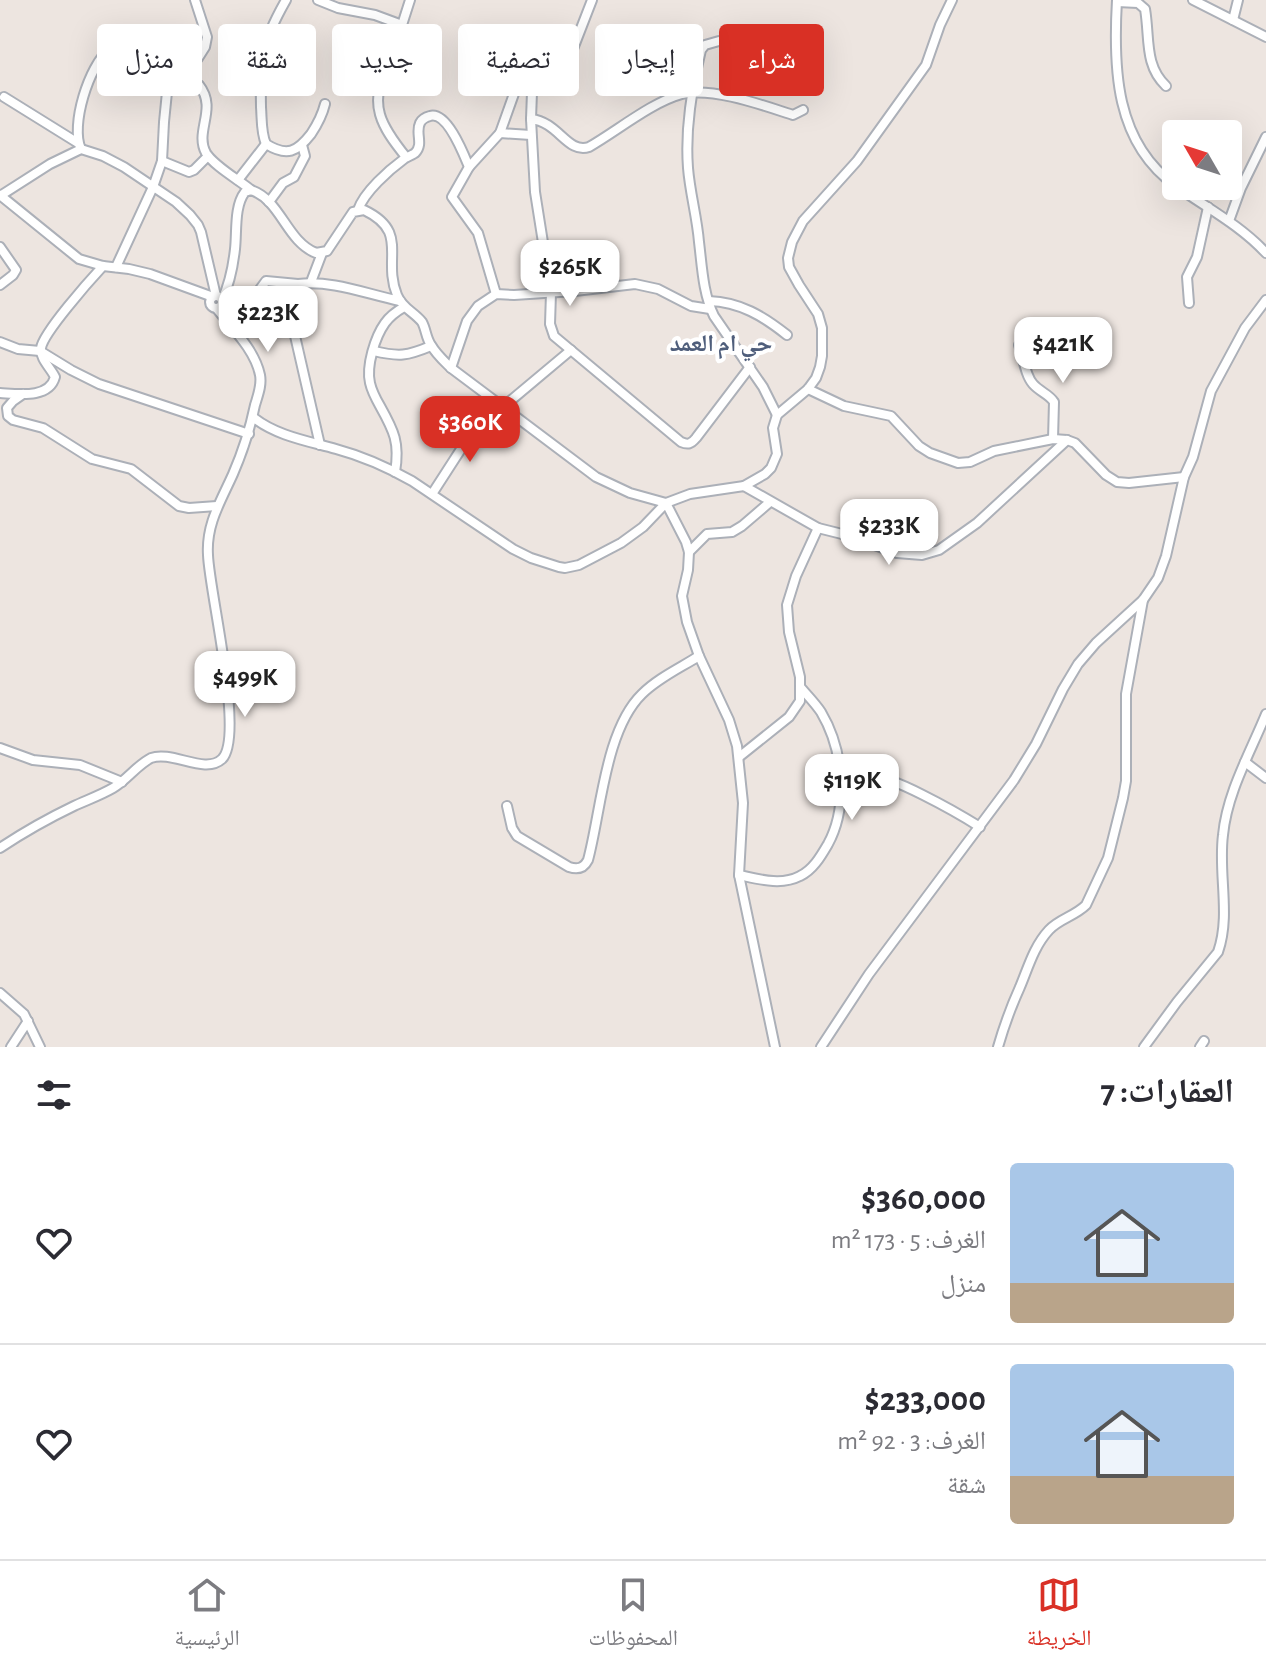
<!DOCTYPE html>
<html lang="ar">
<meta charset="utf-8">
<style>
:root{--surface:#fff;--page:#f2f2f3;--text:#2b2b33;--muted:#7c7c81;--line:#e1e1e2;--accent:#d93025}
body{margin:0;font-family:"Alegreya Sans","Noto Naskh Arabic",sans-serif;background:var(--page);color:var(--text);direction:rtl;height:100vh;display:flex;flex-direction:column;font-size:30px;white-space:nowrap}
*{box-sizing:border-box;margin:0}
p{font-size:26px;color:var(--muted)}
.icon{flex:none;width:44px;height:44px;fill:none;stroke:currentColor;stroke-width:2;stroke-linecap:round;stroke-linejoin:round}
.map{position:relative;height:1047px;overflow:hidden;direction:ltr}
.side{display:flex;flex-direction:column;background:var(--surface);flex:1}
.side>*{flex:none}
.hud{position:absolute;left:24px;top:24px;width:800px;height:72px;direction:rtl;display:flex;gap:16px}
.needle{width:52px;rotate:309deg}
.controls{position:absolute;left:1162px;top:120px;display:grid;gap:16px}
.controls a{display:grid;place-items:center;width:80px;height:80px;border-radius:8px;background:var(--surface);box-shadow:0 8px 32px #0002;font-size:40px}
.price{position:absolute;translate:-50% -68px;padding:0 18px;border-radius:16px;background:#fff;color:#222;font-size:26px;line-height:52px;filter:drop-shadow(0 2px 4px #0008)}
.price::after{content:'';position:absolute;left:50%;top:48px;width:24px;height:18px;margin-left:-12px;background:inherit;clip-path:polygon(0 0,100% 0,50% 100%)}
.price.current{background:var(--accent);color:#fff}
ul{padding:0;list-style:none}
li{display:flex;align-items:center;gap:24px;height:200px;padding:0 32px}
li+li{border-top:2px solid var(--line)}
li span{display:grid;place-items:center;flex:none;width:224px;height:160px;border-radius:8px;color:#555}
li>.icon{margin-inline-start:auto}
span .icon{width:96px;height:96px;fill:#fffc;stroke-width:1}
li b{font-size:34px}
h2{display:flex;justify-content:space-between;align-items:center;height:96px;padding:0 32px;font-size:34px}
.chip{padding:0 28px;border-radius:8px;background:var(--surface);box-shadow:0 8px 32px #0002;font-size:28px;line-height:72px}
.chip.current{background:var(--accent);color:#fff}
.dock{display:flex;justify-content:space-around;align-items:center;height:112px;border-top:2px solid var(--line);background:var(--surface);font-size:22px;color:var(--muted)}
.dock a{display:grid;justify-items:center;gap:4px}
.dock .current{color:var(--accent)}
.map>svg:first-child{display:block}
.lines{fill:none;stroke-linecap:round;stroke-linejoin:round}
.minor-casing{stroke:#acb0b8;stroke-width:12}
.minor{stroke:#fff;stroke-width:8}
.labels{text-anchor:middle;stroke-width:8;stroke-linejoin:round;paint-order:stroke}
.neighbourhood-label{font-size:24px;font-weight:bold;fill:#4f5e7b;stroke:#fff}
</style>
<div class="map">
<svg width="1266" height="1047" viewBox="0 0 1266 1047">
<rect width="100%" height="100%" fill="#ede5e0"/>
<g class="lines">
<defs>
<g id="minor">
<path d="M 286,0 C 261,44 260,58 261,107 C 262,120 261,133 266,144 C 287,157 297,152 311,134 C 317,125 322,116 325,104"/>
<path d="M 318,0 L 338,8 L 375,15 L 402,25 C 402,41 394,52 387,66 C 368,105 381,126 406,157"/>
<path d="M 1117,0 C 1113,68 1115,143 1176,186 C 1207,208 1240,225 1266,253"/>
<polyline points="1193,0 1266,37"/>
<path d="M 1117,2 L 1138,3 L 1145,9 C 1150,38 1144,65 1166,86"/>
<polyline points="1233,20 1238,0"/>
<polyline points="402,25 410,0"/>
<path d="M 719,41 L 705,45 L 701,50 C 692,89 685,128 688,168 C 690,193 697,217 699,242 C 702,266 703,294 714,316 L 763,387 L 777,415"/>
<path d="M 176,78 L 199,85 C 218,109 194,131 206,153 C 214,166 239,180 251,190"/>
<polyline points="4,97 78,143"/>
<path d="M 531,119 L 533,65 L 539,58 C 553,57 565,63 573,49 L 592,0"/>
<polyline points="500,133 531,135"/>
<path d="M 81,149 C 70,126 89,65 109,50 C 121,40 143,40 158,37"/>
<polyline points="162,161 189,172 194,170 208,156"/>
<polyline points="469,167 500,133 515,91 533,65"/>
<polyline points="238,180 266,144"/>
<polyline points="0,195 79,259 103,266 129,269 150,274 213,297"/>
<polyline points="0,196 50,164 81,149 103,156 124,167 176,202 190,215 198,225 201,232 216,296"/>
<polyline points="269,202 283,183 294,177 305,156 302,145"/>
<path d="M 358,210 C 364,192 389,170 404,159 C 405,158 414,154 415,153 C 424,144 415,133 420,123 C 422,119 426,117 430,116 C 447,111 464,155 469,167 L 452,197 L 478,233 L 496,294"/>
<polyline points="1229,221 1241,188 1266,137"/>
<polyline points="0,247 16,270 13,275 0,285"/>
<polyline points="116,267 153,187 162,161 164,122 167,92 176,78 198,58 205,47 207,37 195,0"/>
<polyline points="311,282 322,253"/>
<circle cx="216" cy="302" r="6"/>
<path d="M 222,300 C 230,283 233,267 235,249 C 237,232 234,206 245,192 L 251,190 C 281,200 286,241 316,253 L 327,251 L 353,212 L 364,210 C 410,232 382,258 397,295 C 402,308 414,312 422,322 C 426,329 426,338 431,345 C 436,354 444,361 451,368 L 596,477 L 630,493 L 666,503 L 686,542 L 689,552 L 688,570 L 682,596 L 687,622 L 699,656 L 729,720 L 737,746 L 743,803 L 739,875 L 775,1047"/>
<path d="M 709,301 C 740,302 763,316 787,335"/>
<polyline points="1189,303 1187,277 1197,257 1208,207"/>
<polyline points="232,327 266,281 298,284"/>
<polyline points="0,342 18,349 40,351 71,370 99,384 249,434"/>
<path d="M 1019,345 C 1023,356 1025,375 1033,384 C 1040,392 1049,394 1054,402 L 1053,439"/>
<path d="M 374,351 C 399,357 407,356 431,346"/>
<path d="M 750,367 L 696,438 C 691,444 688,445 681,442 L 554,336 L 550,324 L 551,293 L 535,192 L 531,119 C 559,122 567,154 589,147 C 617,131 652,102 682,94 C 713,87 762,105 793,115 L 803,110"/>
<polyline points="451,368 467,321 478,306 496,294 514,295 575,291 635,284 658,289 691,306 710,309"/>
<polyline points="808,389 844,406 891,416 919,446 930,453 958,463 970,462 994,451 1053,439 1067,440 1075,443 1106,475 1117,482 1129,483 1184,477"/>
<path d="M 0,393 C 18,394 49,399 55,377 C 50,367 40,359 41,348 C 43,333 90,280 103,266"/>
<polyline points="23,394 13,401 7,408 8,416 13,420 43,428 92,459 131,469 179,506 189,508 217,506"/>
<polyline points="503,407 571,350"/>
<path d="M 254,418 C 277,436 308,441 336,449 C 362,456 389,468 412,481 L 513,549 L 531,558 L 559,567 L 565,568 L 579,565 L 621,543 L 643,527 L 666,503 L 690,494 L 744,486 L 818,528 L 850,536 L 897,553 L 922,555 L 939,550 L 977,523 L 1067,440"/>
<path d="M 320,445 L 290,314 C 290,302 292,294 298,284 C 333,280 366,294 400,301"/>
<path d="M 395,472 C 400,443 394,431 380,406 C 376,399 372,392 370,383 C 366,366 375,337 385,323 C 390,316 397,311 404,307"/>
<polyline points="744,486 765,474 771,468 777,454 773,428 777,415 808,389 816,378 820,367 822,356 822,328 818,314 799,285 789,267 788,258 792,242 803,221 857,161 926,65 940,25 952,0"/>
<polyline points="432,494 463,446 470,418"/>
<polyline points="689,552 707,534 732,532 742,526 770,502"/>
<polyline points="0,748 33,760 80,765 122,782"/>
<polyline points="739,757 789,717 800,701 800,677 789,632 787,605 796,576 818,528"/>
<polyline points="1245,762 1266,778"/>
<path d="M 841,803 C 847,793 853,779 865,776 C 884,770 961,815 980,827"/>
<path d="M 507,806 L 512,828 L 517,836 L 569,867 C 578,870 584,868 588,860 C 601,812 605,730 642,694 C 658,678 680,668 699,656"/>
<path d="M 0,848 C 24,832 49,818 74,806 C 87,800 101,795 113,788 C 127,780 137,765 151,758 C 172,750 205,775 222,759 C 245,736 209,591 208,555 C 206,524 221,501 233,474 C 243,451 250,429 255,405 C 258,395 262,385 260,375 C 255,350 232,328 217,309"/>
<path d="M 739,875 C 758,879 781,886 800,876 C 813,870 821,856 828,844 C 849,805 843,749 821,712 C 815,703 808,696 801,688"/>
<polyline points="0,993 24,1014 40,1047"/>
<polyline points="11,1047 28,1021"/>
<polyline points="821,1047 869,974 1014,780 1036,744 1063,689 1078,664 1096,643 1143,600 1158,578 1166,556 1184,477 1193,457 1211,391 1245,328 1266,300"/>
<path d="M 998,1047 C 1004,1026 1011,1007 1020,987 C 1028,968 1034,946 1049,930 C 1059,919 1075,916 1086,905 L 1108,858 L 1123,798 L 1126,781 L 1126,694 L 1143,600"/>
<path d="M 1144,1047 L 1177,1002 L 1218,952 C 1231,915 1218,874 1223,835 C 1227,793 1250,753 1266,714"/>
<polyline points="1200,1047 1204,1041"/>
</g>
</defs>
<use href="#minor" class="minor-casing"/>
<use href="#minor" class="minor"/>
</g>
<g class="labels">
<g class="neighbourhood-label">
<text x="721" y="351">حي ام العمد</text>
</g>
</g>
</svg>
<div class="controls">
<a><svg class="needle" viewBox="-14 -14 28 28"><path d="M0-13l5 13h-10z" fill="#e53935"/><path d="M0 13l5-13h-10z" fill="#7c7c81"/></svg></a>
</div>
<b class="price" style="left:570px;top:308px">$265K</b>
<b class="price" style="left:268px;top:354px">$223K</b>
<b class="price" style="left:1063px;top:385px">$421K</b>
<b class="price current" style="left:470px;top:464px">$360K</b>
<b class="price" style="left:889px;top:567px">$233K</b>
<b class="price" style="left:245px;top:719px">$499K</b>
<b class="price" style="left:852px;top:822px">$119K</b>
<div class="hud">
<a class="chip current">شراء</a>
<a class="chip">إيجار</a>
<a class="chip">تصفية</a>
<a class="chip">جديد</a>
<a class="chip">شقة</a>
<a class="chip">منزل</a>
</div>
</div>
<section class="side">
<h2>العقارات: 7<svg class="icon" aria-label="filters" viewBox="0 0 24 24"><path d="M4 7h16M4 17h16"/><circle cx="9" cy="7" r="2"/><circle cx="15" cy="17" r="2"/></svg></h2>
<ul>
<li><span style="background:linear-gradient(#a9c7e8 75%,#b9a48a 0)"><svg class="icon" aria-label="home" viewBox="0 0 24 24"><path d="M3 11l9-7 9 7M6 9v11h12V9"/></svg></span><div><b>$360,000</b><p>الغرف: 5 · 173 m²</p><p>منزل</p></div><svg class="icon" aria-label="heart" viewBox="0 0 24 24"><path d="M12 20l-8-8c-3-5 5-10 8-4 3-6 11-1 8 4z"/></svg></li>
<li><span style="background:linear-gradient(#a9c7e8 70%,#b9a48a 0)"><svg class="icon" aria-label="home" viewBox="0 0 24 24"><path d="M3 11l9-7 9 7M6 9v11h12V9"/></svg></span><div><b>$233,000</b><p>الغرف: 3 · 92 m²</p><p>شقة</p></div><svg class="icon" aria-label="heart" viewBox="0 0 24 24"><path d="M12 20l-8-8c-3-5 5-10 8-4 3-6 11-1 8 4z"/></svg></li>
</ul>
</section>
<nav class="dock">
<a class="current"><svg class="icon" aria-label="map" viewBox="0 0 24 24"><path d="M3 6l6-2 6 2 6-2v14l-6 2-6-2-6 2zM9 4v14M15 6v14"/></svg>الخريطة</a>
<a><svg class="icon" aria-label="saved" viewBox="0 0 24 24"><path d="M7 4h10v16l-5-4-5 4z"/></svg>المحفوظات</a>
<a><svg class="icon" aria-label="home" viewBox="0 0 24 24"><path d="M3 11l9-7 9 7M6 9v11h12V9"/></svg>الرئيسية</a>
</nav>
